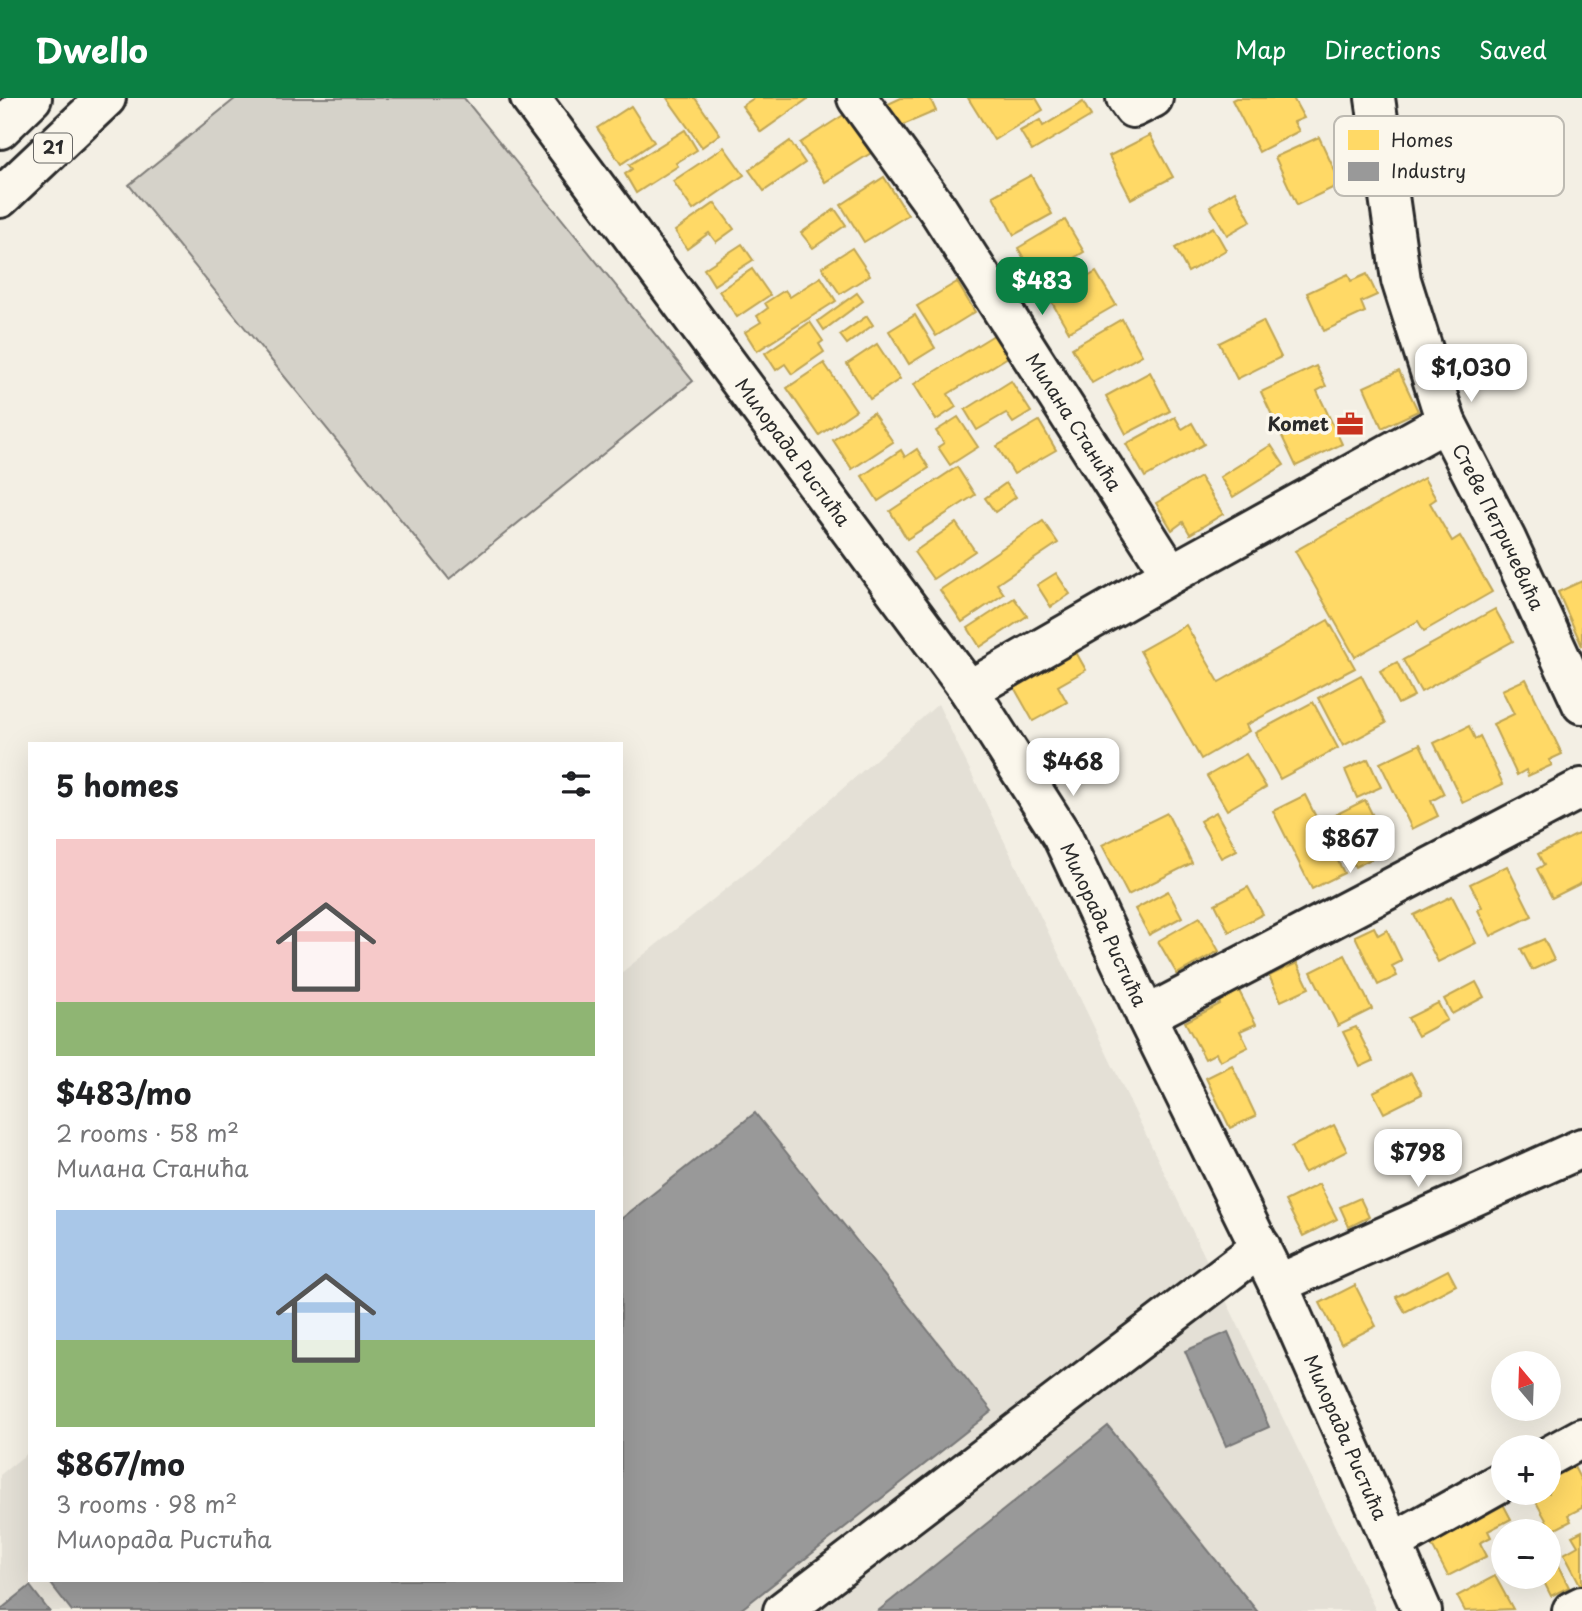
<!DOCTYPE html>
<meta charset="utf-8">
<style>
:root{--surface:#fff;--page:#f6f6f6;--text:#202124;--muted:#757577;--accent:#0b8043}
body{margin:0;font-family:"Playpen Sans",sans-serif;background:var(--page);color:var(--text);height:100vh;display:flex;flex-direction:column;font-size:26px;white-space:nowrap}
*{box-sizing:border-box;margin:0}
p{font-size:23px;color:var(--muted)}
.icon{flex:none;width:38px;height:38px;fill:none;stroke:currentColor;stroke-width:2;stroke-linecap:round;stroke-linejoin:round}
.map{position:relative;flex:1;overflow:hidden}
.details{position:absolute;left:28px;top:644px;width:595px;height:840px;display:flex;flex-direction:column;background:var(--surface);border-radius:0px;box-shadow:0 7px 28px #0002}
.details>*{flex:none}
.needle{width:46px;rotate:341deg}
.buttons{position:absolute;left:1491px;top:1253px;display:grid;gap:14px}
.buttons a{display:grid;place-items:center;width:70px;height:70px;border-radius:50%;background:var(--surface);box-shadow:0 7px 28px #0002;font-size:35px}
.price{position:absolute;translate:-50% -60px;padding:0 16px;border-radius:14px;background:#fff;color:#222;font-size:23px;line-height:46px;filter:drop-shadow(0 2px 4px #0008)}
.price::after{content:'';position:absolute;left:50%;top:42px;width:21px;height:16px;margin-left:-10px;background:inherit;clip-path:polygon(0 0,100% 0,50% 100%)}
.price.active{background:var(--accent);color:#fff}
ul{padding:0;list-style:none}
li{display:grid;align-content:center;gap:14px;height:371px;padding:0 28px}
li span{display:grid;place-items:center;height:217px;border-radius:0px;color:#555}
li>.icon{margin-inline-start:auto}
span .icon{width:126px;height:126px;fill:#fffc;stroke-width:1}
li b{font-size:30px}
h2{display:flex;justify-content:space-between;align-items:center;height:84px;padding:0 28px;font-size:30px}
header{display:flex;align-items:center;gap:42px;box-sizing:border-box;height:98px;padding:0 35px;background:var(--accent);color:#fff}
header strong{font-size:33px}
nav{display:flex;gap:38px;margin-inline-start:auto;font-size:24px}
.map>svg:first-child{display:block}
.built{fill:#e4e0d6}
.green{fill:#d5d2c9;stroke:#807e7a;stroke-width:2}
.homes{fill:#ffd966;stroke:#bfa554;stroke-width:2}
.industry{fill:#999;stroke:#787878;stroke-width:2}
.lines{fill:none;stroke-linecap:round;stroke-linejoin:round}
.minor-casing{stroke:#2b2b2b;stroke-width:44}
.major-casing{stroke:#2b2b2b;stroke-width:44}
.minor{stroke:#fbf7ec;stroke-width:38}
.major{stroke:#fbf7ec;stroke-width:38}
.labels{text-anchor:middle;stroke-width:7;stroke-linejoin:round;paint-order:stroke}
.shield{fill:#fbf7ec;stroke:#696865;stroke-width:2}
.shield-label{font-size:18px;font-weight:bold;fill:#2b2b2b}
.street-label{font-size:19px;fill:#2b2b2b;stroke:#fbf7ec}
.poi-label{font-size:19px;font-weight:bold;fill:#2b2b2b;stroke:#fbf7ec;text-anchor:end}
.key{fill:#fbf7ec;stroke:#bdbab2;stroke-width:2}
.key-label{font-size:19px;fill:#2b2b2b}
</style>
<header>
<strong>Dwello</strong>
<nav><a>Map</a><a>Directions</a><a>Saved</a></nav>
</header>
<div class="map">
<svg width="1582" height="1513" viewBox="0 0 1582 1513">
<rect width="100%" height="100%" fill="#f3efe4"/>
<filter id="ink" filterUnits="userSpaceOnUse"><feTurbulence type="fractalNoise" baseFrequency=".0143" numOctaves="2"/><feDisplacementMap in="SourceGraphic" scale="14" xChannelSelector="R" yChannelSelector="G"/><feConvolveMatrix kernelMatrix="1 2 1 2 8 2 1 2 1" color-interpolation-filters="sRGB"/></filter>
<g filter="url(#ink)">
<polygon class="built" points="938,606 1376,1513 0,1513 0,1377 30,1353 30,1482 621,1482 621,875 761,763"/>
<polygon class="green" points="236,0 464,0 693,283 449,481 129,87"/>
<g class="homes">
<polygon points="667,0 695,0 720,36 702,49"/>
<polygon points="754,0 809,0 761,34 742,8"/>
<polygon points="901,0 930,0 936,13 896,30 886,7"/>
<polygon points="968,0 1036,0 1043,12 994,42"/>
<polygon points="1236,0 1293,0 1304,20 1294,24 1299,33 1259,54 1232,2"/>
<polygon points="1083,4 1091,18 1032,53 1020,33 1040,22 1043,28"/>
<polygon points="631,8 654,44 621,66 597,30"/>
<polygon points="845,16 871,55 825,84 800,45"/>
<polygon points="685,32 697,52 676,65 678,68 636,95 625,76 632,71 629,67"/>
<polygon points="1150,37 1173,79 1131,101 1109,58"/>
<polygon points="1319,39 1341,86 1297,107 1275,59"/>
<polygon points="790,43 805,65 764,93 749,72"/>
<polygon points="724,49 744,77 693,112 673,83"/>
<polygon points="1031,77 1052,116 1014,137 993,98"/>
<polygon points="884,79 908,117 864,144 841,107"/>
<polygon points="1235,93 1251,123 1227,137 1210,108"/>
<polygon points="715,105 734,131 716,144 709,135 687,151 675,133"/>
<polygon points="835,111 846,127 813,150 801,135"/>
<polygon points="1065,122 1084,154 1036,182 1018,150"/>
<polygon points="1213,129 1226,152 1188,174 1175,150"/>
<polygon points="742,146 753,162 714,187 704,171"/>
<polygon points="852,150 870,177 840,196 822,169"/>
<polygon points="752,171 770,197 737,219 719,193"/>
<polygon points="1096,174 1116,207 1069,234 1050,201"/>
<polygon points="1348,176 1351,183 1367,176 1377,197 1361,204 1365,214 1324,233 1307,195"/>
<polygon points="821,179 836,203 757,253 745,234 761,224 757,218 768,210 765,205 785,192 790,199"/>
<polygon points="1045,179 1053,192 1020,210 1013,198"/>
<polygon points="957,184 975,214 936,238 917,208"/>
<polygon points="857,195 863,203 824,232 818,223"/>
<polygon points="915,217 935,250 909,266 889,233"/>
<polygon points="867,218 873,227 847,246 840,237"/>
<polygon points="1122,221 1142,257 1092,285 1072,250"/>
<polygon points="1263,223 1281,259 1237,281 1219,245"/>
<polygon points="810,224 823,243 819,246 824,254 792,276 785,266 776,272 765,255"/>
<polygon points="994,237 1008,259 948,296 956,309 936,322 914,286"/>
<polygon points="877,246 900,281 870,301 847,266"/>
<polygon points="824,265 856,312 819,337 787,290"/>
<polygon points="1316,268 1326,288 1317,293 1342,346 1296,368 1261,294"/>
<polygon points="1399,273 1418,313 1382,330 1364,289"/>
<polygon points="1150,274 1170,313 1126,336 1106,298"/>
<polygon points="1011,283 1031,314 1013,325 1006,315 977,332 965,312"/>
<polygon points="873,315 893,344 852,371 833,342"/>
<polygon points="958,319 978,349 950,367 938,349 944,345 936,333"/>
<polygon points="1175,319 1182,331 1192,325 1204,346 1145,379 1126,346"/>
<polygon points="1039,323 1056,352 1014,376 997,348"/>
<polygon points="1271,347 1284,367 1233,399 1220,379"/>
<polygon points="917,351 929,370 878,403 862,378 901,352 905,359"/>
<polygon points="957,369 975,397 907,441 890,413"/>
<polygon points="1200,379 1223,416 1190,436 1183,424 1172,432 1156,405"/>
<polygon points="1424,380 1436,401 1430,405 1452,443 1460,438 1492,494 1424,533 1418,523 1355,559 1295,453"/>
<polygon points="1006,385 1016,399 995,414 985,400"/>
<polygon points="1043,423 1058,445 997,486 1004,496 962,524 940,492"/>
<polygon points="956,425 975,453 933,481 914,454"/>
<polygon points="1056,475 1070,496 1051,509 1037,487"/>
<polygon points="1582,483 1582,548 1558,494"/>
<polygon points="1014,500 1027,518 980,549 968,530"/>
<polygon points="1495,511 1513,543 1421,594 1403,562"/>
<polygon points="1328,522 1355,570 1246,627 1249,633 1201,661 1140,553 1186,527 1219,584"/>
<polygon points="1073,549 1086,572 1058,588 1067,604 1033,623 1011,584"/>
<polygon points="1397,564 1414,598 1398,606 1380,573"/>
<polygon points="1361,577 1386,625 1343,648 1318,600"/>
<polygon points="1526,581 1562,656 1549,662 1552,667 1528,678 1526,672 1517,677 1493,626 1514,616 1502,592"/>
<polygon points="1313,604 1338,650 1280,681 1255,635"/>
<polygon points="1469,628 1475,641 1480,638 1503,686 1463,705 1434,645"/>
<polygon points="1420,646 1444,696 1431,703 1438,718 1412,731 1380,665"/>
<polygon points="1246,656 1266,689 1227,712 1207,678"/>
<polygon points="1368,661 1381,689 1357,700 1345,672"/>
<polygon points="1305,697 1344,775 1312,791 1273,713"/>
<polygon points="1365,702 1390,752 1355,769 1331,719"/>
<polygon points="1216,714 1237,752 1221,760 1200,723"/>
<polygon points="1167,715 1192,765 1128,797 1102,747"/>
<polygon points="1582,734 1582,785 1552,800 1537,771 1544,767 1538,756"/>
<polygon points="1507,768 1532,818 1491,838 1478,812 1482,809 1470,786"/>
<polygon points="1248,789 1263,816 1229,834 1215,806"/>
<polygon points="1168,793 1182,819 1149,837 1135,811"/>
<polygon points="1452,798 1476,845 1438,864 1414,817"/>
<polygon points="1200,819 1219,853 1177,876 1158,843"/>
<polygon points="1374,829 1378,837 1387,832 1402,863 1392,868 1397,878 1378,887 1355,838"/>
<polygon points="1544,841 1554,862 1532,872 1521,851"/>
<polygon points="1345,857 1372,911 1338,928 1311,874"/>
<polygon points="1297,865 1309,890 1281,903 1269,878"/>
<polygon points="1476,884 1484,899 1452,916 1444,901"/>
<polygon points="1238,891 1256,926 1240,933 1248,949 1220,963 1216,955 1205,961 1185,924 1220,906 1218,901"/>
<polygon points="1438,905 1447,922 1418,938 1408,920"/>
<polygon points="1356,929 1373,963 1360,969 1343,934"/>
<polygon points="1232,967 1256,1018 1230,1030 1206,980"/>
<polygon points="1411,975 1422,996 1384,1015 1373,994"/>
<polygon points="1334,1027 1347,1053 1304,1075 1291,1049"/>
<polygon points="1319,1086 1337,1121 1303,1138 1285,1103"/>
<polygon points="1360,1100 1369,1119 1349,1129 1340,1109"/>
<polygon points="1448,1172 1456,1187 1405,1214 1396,1199"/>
<polygon points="1355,1187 1376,1228 1341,1246 1320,1205"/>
<polygon points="1572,1365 1582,1384 1582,1410 1568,1417 1571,1423 1552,1433 1531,1395 1549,1395 1549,1377"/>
<polygon points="1503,1406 1511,1421 1488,1433 1491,1439 1480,1445 1487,1458 1448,1478 1430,1444"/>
<polygon points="1582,1433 1582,1490 1564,1456 1578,1448 1572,1438"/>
<polygon points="1549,1450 1569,1489 1551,1498 1543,1482 1536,1485 1533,1479 1549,1479"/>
<polygon points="1495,1478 1513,1511 1465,1513 1457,1498"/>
</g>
<g class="industry">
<polygon points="755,1015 992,1313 739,1513 72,1513 48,1482 621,1482 621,1121"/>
<polygon points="1228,1234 1269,1329 1226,1348 1185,1253"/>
<polygon points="1108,1328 1257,1513 878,1513"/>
<polygon points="30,1488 49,1513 0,1513 0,1512"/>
</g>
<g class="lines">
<defs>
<g id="minor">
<path id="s1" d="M 530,0 L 969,592 L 1062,738 L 1146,918 L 1278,1186 L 1422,1513"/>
<path id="s2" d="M 857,0 L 939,113 L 1171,476"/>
<polyline points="1126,0 1133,10 1153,0"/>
<path id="s3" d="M 1375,0 L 1401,182 L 1446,324 L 1506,441 L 1582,606"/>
<polyline points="969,592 1171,476 1446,324"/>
<polyline points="1146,918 1582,690"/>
<polyline points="1278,1186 1582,1050"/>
<polyline points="1549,1358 1582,1340"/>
<polyline points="1392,1445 1503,1383"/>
<polyline points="783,1513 1261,1149"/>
<polyline points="1572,1513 1582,1508"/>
</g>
<g id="major">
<polyline points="0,31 32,0"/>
<polyline points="0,100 106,0"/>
</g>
</defs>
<use href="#minor" class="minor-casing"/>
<use href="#major" class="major-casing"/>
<use href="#minor" class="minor"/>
<use href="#major" class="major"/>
</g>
</g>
<defs>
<symbol id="office-bare" viewBox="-9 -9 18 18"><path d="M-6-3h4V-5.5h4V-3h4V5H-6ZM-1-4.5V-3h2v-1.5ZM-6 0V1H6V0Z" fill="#c8321e" stroke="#fbf7ec" stroke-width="2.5" paint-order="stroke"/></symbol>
</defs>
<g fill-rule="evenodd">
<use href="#office-bare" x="1331" y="307" width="38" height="38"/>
</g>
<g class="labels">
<rect class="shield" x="34" y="35.5" width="38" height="29" rx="5"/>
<g class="shield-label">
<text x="53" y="56">21</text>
</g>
<g class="street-label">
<text dy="7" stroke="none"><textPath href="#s2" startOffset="390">Милана Станића</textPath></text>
<text dy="7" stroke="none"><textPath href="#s1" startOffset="441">Милорада Ристића</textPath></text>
<text dy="7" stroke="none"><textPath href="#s3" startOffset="450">Стеве Петричевића</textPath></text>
<text dy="7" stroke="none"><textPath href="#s1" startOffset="1008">Милорада Ристића</textPath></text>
<text dy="7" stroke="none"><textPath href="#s1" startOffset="1575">Милорада Ристића</textPath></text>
</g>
<g class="poi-label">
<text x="1329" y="333">Komet</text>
</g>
</g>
<rect x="1334" y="18" width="230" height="80" rx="10" class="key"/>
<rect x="1348" y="32" width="31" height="20" fill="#ffd966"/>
<rect x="1348" y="64" width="31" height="19" fill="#999"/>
<g class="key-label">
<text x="1391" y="49">Homes</text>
<text x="1391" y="80">Industry</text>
</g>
</svg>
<div class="buttons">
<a><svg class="needle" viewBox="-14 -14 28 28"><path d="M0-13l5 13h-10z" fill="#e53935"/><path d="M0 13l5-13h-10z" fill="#757577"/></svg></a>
<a>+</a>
<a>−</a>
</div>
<b class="price active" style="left:1042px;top:219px">$483</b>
<b class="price" style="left:1471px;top:306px">$1,030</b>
<b class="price" style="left:1073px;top:700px">$468</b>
<b class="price" style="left:1350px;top:777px">$867</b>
<b class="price" style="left:1418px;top:1091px">$798</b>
<section class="details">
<h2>5 homes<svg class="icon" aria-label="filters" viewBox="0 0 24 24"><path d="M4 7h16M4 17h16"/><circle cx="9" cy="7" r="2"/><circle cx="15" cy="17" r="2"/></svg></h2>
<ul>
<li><span style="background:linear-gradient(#f6c9c9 75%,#8fb573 0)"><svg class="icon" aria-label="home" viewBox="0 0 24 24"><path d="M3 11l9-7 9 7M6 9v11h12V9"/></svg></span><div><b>$483/mo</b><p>2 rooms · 58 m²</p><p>Милана Станића</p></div></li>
<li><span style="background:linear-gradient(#a9c7e8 60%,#8fb573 0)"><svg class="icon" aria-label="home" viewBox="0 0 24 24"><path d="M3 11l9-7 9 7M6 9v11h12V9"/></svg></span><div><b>$867/mo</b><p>3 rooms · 98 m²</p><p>Милорада Ристића</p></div></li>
</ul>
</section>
</div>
